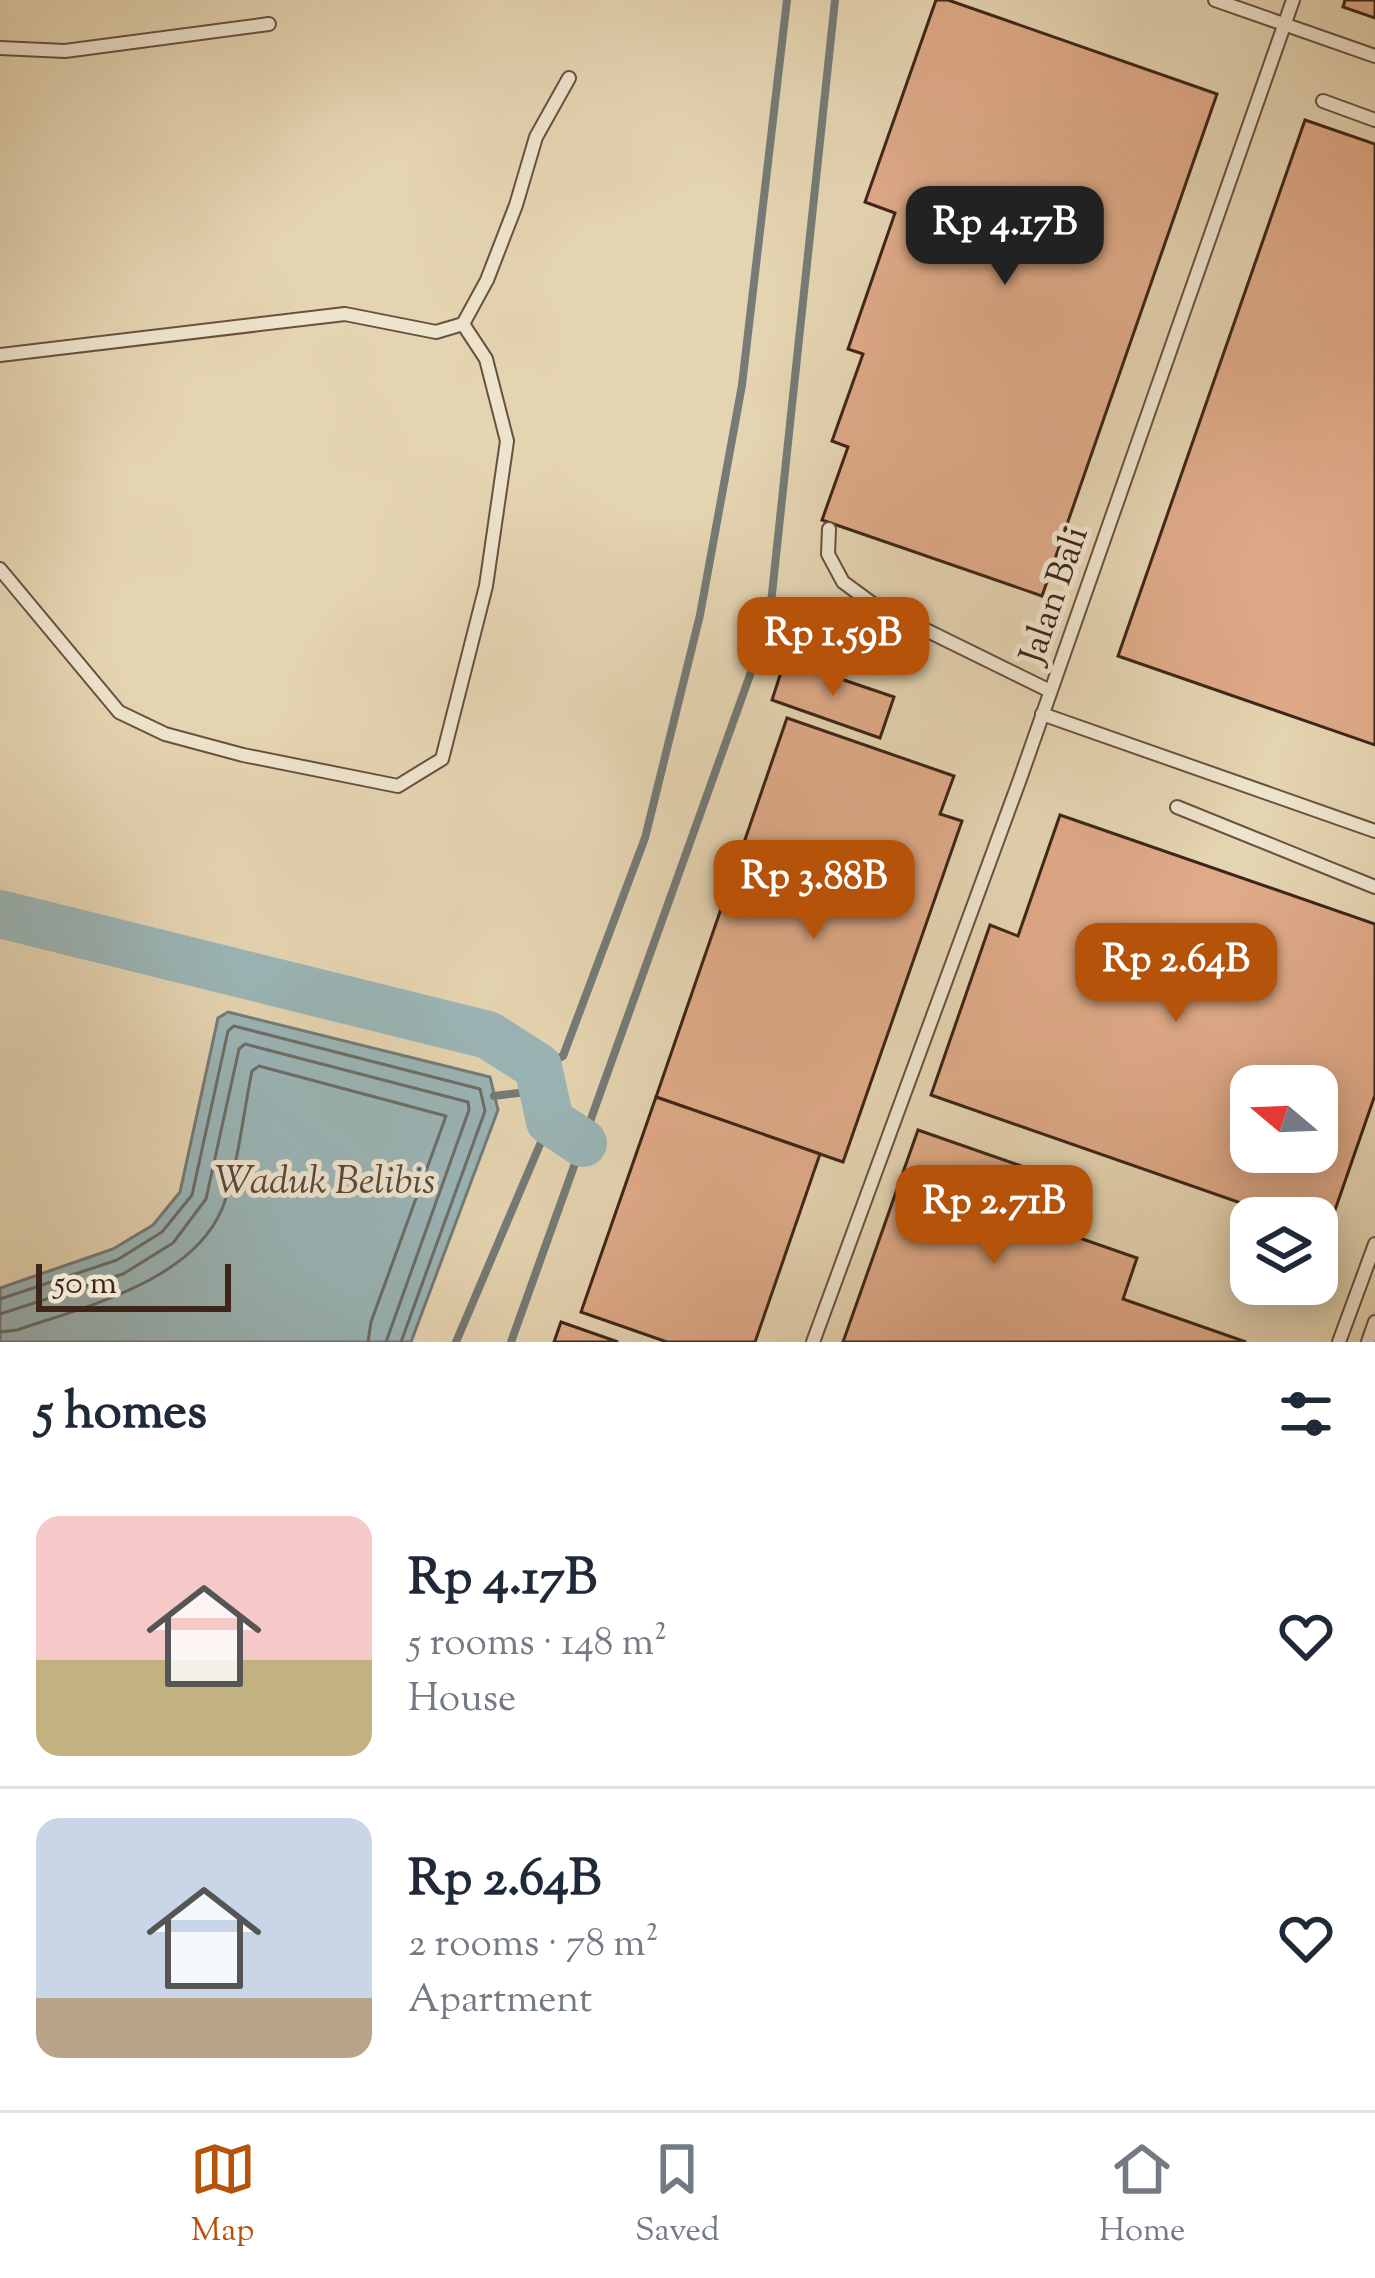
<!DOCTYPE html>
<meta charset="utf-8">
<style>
:root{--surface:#fff;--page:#f6f6f7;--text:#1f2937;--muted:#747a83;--line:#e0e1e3;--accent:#b45309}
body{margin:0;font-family:"Sorts Mill Goudy",serif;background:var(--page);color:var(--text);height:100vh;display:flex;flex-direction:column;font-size:45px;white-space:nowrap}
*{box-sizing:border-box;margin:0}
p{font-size:39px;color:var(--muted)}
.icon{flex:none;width:66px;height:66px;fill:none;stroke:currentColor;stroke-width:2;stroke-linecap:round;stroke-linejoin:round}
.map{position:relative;height:1342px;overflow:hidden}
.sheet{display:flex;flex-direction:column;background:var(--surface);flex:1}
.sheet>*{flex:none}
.needle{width:78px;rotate:289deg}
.fabs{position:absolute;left:1230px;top:1065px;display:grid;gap:24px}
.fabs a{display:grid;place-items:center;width:108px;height:108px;border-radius:24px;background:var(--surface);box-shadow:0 6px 30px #0003;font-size:60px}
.scale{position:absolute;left:36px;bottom:30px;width:195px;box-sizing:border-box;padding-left:12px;border:6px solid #3e2519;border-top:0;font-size:33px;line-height:42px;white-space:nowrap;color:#3e2519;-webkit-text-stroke:9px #eee3cc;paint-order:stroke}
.price{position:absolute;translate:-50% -102px;padding:0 27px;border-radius:24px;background:var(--accent);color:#fff;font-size:39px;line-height:78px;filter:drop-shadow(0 3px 6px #0008)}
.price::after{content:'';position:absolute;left:50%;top:72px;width:36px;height:27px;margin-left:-18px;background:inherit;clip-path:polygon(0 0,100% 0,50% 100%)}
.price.selected{background:#222;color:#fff}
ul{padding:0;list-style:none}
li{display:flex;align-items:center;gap:36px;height:300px;padding:0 36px}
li+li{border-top:3px solid var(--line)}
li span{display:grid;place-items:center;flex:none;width:336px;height:240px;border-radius:24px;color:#555}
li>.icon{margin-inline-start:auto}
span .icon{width:144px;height:144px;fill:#fffc;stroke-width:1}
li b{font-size:51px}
h2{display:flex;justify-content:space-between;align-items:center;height:144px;padding:0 36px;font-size:51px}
.dock{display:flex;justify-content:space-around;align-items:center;height:168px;border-top:3px solid var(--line);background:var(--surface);font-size:33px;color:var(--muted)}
.dock a{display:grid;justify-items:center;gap:6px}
.dock .selected{color:var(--accent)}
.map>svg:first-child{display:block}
.water{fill:#9ab5b6;stroke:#757b77;stroke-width:3}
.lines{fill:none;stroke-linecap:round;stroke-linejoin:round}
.shore{stroke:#6c6d68;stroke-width:3}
.stream{stroke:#757b77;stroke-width:8}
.river{stroke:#9ab5b6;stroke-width:48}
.building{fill:#dfaa88;stroke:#3e2519;stroke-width:3;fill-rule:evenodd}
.service-casing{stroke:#68513f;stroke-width:16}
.service{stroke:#eee3cc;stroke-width:12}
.labels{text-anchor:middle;stroke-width:10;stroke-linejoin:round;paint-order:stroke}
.street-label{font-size:36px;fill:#3e2519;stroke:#eee3cc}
.water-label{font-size:39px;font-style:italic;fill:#554940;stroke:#eee3cc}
</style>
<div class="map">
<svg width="1375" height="1342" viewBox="0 0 1375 1342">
<rect width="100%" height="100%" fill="#e5d4b1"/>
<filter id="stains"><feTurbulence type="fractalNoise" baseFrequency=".00167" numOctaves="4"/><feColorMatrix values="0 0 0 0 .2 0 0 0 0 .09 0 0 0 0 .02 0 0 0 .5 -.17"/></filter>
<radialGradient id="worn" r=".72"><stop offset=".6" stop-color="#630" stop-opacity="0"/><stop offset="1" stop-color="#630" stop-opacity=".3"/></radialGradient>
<polygon class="water" points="228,1012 490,1077 498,1110 411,1342 0,1342 0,1288 113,1249 153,1225 180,1192 218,1018"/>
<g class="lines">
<g class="shore">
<polyline points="0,1299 117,1260 162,1232 192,1195 228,1031 234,1026 480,1089 485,1111 401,1342"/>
<polyline points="0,1314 123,1274 173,1243 206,1199 239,1049 245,1044 468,1102 469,1110 386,1342"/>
<path d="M 0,1332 L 17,1330 C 84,1307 191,1282 222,1209 C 238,1169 243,1114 252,1071 L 259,1066 L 446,1116 L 371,1322 L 368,1342"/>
</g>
<g class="stream">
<polyline points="538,1067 563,1056 645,838 700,615 742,385 787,0"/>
<polyline points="494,1096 543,1090"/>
<polyline points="456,1342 550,1121"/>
<polyline points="511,1342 769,622 835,0"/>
</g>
<polyline class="river" points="0,914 488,1035 538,1067 550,1121 583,1143"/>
</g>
<g class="building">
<polygon points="936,0 948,0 1217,94 1042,596 822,520 848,447 832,441 863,354 848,349 895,213 865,202"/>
<polygon points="1345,0 1375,0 1375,18 1343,7"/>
<polygon points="1305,120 1375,144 1375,745 1118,656"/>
<polygon points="785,660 894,697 880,738 772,700"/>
<polygon points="787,718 954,776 940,814 962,821 843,1162 656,1097"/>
<path d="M 1060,815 L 1375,924 L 1375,1095 L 1327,1233 L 1317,1229 L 1317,1218 L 1284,1218 L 931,1095 L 990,925 L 1018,936 ZM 1251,1086 L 1317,1086 L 1317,1152 L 1251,1152 Z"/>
<polygon points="656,1097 820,1154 755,1342 667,1342 581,1312"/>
<polygon points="918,1130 1024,1167 1008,1213 1137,1258 1123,1299 1246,1342 843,1342"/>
<polygon points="561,1322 618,1342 554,1342"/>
</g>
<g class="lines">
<defs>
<g id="service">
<polyline points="1215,0 1375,56"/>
<polyline points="0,48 65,51 269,24"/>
<polyline points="1323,101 1375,120"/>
<polyline points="0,355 345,314 436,332 463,324 487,280 516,205 536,137 569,78"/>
<polyline points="829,529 828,554 843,582 873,604 1050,691"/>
<polyline points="0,569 119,712 165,734 243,755 398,786 442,759 486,586 507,441 486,359 463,324"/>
<polyline points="1042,714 1375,831"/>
<polyline points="1177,807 1375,887"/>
<polyline points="813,1342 1020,779 1293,0"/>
<polyline points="1339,1342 1375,1244"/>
<polyline points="1368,1342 1375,1322"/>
</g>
</defs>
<use href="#service" class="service-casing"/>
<use href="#service" class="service"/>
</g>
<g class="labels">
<g class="street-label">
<text transform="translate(1052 594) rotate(-71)" y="13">Jalan Bali</text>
</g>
<g class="water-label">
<text x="325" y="1193">Waduk Belibis</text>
</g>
</g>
<rect width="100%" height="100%" filter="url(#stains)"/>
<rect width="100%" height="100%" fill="url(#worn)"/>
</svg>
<div class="fabs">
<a><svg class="needle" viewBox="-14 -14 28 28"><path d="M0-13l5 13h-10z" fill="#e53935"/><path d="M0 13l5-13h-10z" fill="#747a83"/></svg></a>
<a><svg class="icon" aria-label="layers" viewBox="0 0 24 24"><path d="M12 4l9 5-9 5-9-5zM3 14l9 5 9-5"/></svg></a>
</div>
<div class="scale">50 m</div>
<b class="price selected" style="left:1005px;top:288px">Rp 4.17B</b>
<b class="price" style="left:833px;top:699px">Rp 1.59B</b>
<b class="price" style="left:814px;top:942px">Rp 3.88B</b>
<b class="price" style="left:1176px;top:1025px">Rp 2.64B</b>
<b class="price" style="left:994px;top:1267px">Rp 2.71B</b>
</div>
<section class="sheet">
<h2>5 homes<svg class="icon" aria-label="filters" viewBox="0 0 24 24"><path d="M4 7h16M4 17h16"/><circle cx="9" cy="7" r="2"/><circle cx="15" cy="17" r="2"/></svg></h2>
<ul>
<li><span style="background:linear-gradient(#f6c9c9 60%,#c2b280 0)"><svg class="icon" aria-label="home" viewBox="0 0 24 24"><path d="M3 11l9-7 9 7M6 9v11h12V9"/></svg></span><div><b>Rp 4.17B</b><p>5 rooms · 148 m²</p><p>House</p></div><svg class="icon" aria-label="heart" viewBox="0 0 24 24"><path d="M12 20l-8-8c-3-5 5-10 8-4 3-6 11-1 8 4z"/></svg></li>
<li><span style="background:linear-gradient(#c9d6e8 75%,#b9a48a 0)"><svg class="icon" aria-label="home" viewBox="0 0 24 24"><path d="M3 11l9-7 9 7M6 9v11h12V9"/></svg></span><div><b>Rp 2.64B</b><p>2 rooms · 78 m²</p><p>Apartment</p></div><svg class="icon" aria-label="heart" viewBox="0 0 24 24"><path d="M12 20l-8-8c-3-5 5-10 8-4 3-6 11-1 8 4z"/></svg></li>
</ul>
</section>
<nav class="dock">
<a class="selected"><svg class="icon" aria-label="map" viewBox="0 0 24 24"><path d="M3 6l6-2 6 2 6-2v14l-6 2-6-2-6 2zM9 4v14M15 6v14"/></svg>Map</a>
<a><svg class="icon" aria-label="saved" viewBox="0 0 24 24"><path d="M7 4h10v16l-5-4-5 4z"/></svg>Saved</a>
<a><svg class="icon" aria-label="home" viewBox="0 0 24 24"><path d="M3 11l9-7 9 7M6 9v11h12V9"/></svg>Home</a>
</nav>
